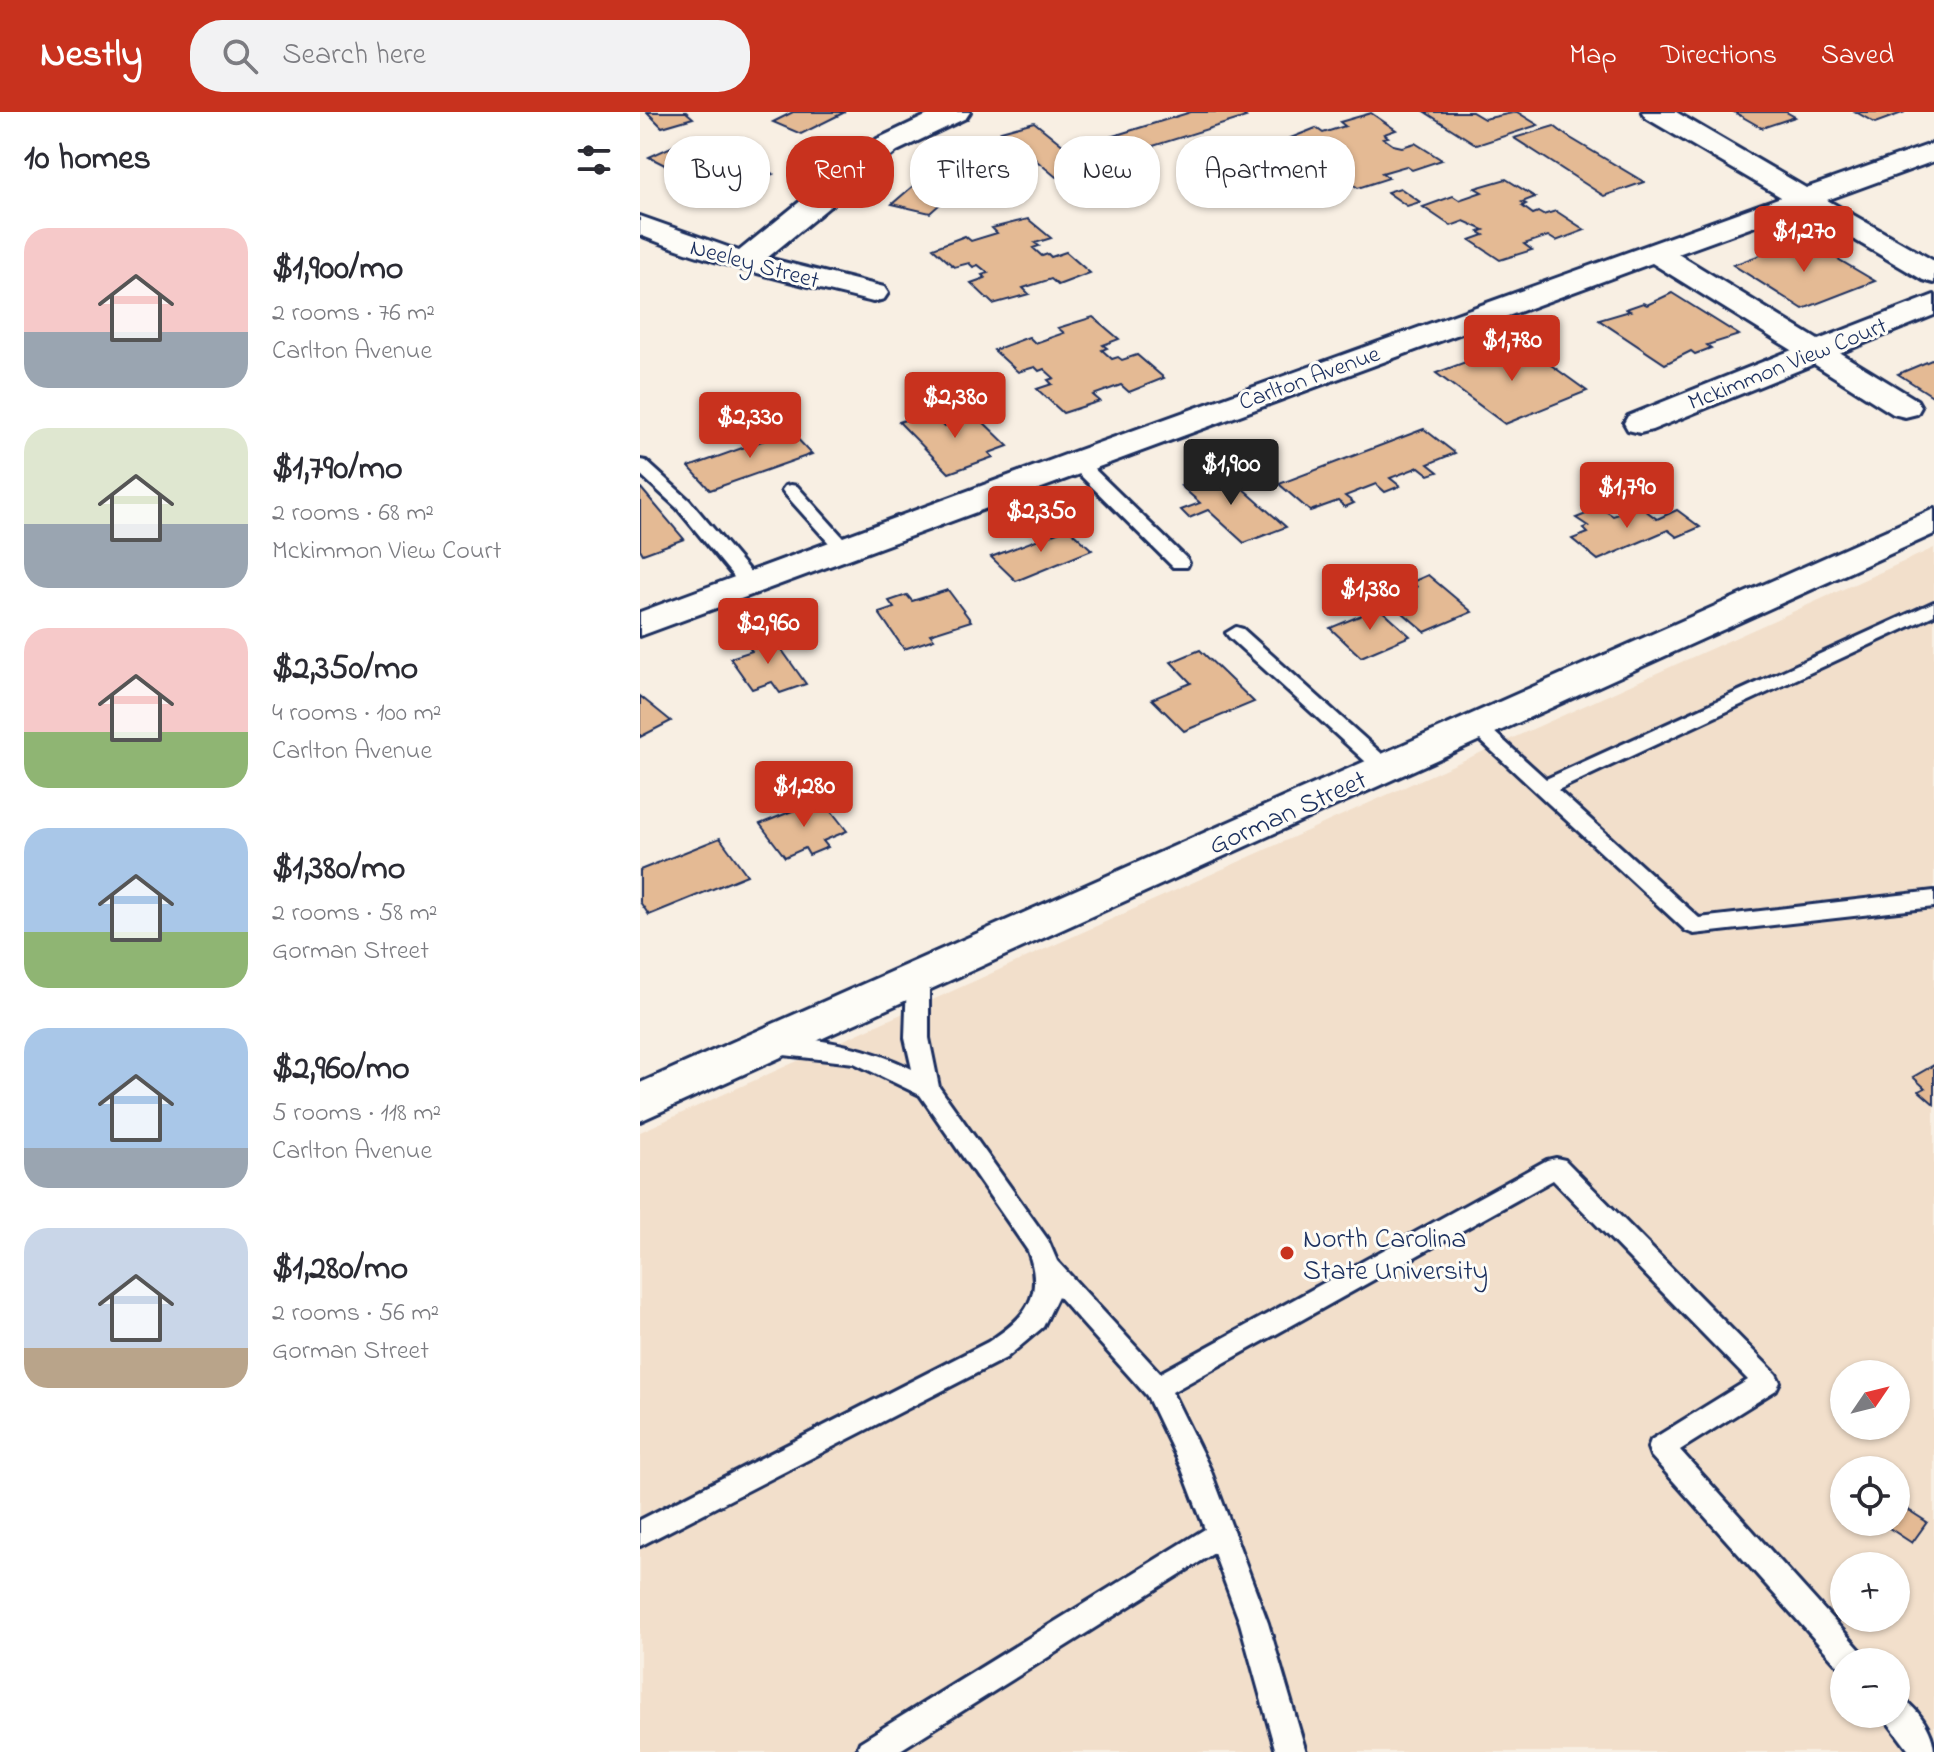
<!DOCTYPE html>
<meta charset="utf-8">
<style>
:root{--surface:#fff;--page:#f2f2f3;--text:#2b2b33;--muted:#7c7c81;--accent:#c8321e}
body{margin:0;font-family:"Indie Flower",sans-serif;background:var(--page);color:var(--text);height:100vh;display:flex;flex-direction:column;font-size:30px;white-space:nowrap}
*{box-sizing:border-box;margin:0}
p{font-size:26px;color:var(--muted)}
.icon{flex:none;width:44px;height:44px;fill:none;stroke:currentColor;stroke-width:2;stroke-linecap:round;stroke-linejoin:round}
.map{position:relative;flex:1;overflow:hidden}
.sheet{display:flex;flex-direction:column;background:var(--surface);width:640px}
.sheet>*{flex:none}
.guide{position:absolute;left:24px;top:24px;width:760px;height:72px;display:flex;gap:16px}
.needle{width:52px;rotate:55deg}
.tools{position:absolute;left:1190px;top:1248px;display:grid;gap:16px}
.tools a{display:grid;place-items:center;width:80px;height:80px;border-radius:50%;background:var(--surface);box-shadow:0 2px 6px #0004;font-size:40px}
.price{position:absolute;translate:-50% -68px;padding:0 18px;border-radius:8px;background:var(--accent);color:#fff;font-size:26px;line-height:52px;filter:drop-shadow(0 2px 4px #0008)}
.price::after{content:'';position:absolute;left:50%;top:48px;width:24px;height:18px;margin-left:-12px;background:inherit;clip-path:polygon(0 0,100% 0,50% 100%)}
.price.current{background:#222;color:#fff}
ul{padding:0;list-style:none}
li{display:flex;align-items:center;gap:24px;height:200px;padding:0 24px}
li span{display:grid;place-items:center;flex:none;width:224px;height:160px;border-radius:24px;color:#555}
li>.icon{margin-inline-start:auto}
span .icon{width:96px;height:96px;fill:#fffc;stroke-width:1}
li b{font-size:34px}
h2{display:flex;justify-content:space-between;align-items:center;height:96px;padding:0 24px;font-size:34px}
.chip{padding:0 28px;border-radius:32px;background:var(--surface);box-shadow:0 2px 6px #0004;font-size:28px;line-height:72px}
.chip.current{background:var(--accent);color:#fff}
header{display:flex;align-items:center;gap:48px;box-sizing:border-box;height:112px;padding:0 40px;background:var(--accent);color:#fff}
header strong{font-size:38px}
nav{display:flex;gap:44px;margin-inline-start:auto;font-size:28px}
.search{width:560px;height:72px;background:var(--page);display:flex;align-items:center;gap:20px;box-sizing:border-box;padding:0 28px;border-radius:32px;color:var(--muted);font-size:30px}
main{display:flex;flex:1;min-height:0}
.map>svg:first-child{display:block}
.built{fill:#f2dfcb;fill-rule:evenodd}
.building{fill:#e4ba94;stroke:#1b2f5e;stroke-width:2}
.lines{fill:none;stroke-linecap:round;stroke-linejoin:round}
.service-casing{stroke:#1b2f5e;stroke-width:6}
.minor-casing{stroke:#1b2f5e;stroke-width:6}
.secondary-casing{stroke:#1b2f5e;stroke-width:6}
.service{fill:#fdfcf7;fill-rule:evenodd}
.minor{fill:#fdfcf7;fill-rule:evenodd}
.secondary{fill:#fdfcf7;fill-rule:evenodd}
.poi-dot{fill:#c8321e;stroke:#fdfcf7;stroke-width:3}
.labels{text-anchor:middle;stroke-width:6;stroke-linejoin:round;paint-order:stroke}
.far-street-label{font-size:24px;fill:#1b2f5e;stroke:#fdfcf7}
.street-label{font-size:28px;fill:#1b2f5e;stroke:#fdfcf7}
.poi-label{font-size:28px;fill:#1b2f5e;stroke:#fdfcf7;text-anchor:start}
</style>
<header>
<strong>Nestly</strong>
<div class="search"><svg class="icon" aria-label="search" viewBox="0 0 24 24"><circle cx="10" cy="10" r="6"/><path d="M15 15l6 6"/></svg>Search here</div>
<nav><a>Map</a><a>Directions</a><a>Saved</a></nav>
</header>
<main>
<section class="sheet">
<h2>10 homes<svg class="icon" aria-label="filters" viewBox="0 0 24 24"><path d="M4 7h16M4 17h16"/><circle cx="9" cy="7" r="2"/><circle cx="15" cy="17" r="2"/></svg></h2>
<ul>
<li><span style="background:linear-gradient(#f6c9c9 65%,#9aa5b1 0)"><svg class="icon" aria-label="home" viewBox="0 0 24 24"><path d="M3 11l9-7 9 7M6 9v11h12V9"/></svg></span><div><b>$1,900/mo</b><p>2 rooms · 76 m²</p><p>Carlton Avenue</p></div></li>
<li><span style="background:linear-gradient(#dfe7d0 60%,#9aa5b1 0)"><svg class="icon" aria-label="home" viewBox="0 0 24 24"><path d="M3 11l9-7 9 7M6 9v11h12V9"/></svg></span><div><b>$1,790/mo</b><p>2 rooms · 68 m²</p><p>Mckimmon View Court</p></div></li>
<li><span style="background:linear-gradient(#f6c9c9 65%,#8fb573 0)"><svg class="icon" aria-label="home" viewBox="0 0 24 24"><path d="M3 11l9-7 9 7M6 9v11h12V9"/></svg></span><div><b>$2,350/mo</b><p>4 rooms · 100 m²</p><p>Carlton Avenue</p></div></li>
<li><span style="background:linear-gradient(#a9c7e8 65%,#8fb573 0)"><svg class="icon" aria-label="home" viewBox="0 0 24 24"><path d="M3 11l9-7 9 7M6 9v11h12V9"/></svg></span><div><b>$1,380/mo</b><p>2 rooms · 58 m²</p><p>Gorman Street</p></div></li>
<li><span style="background:linear-gradient(#a9c7e8 75%,#9aa5b1 0)"><svg class="icon" aria-label="home" viewBox="0 0 24 24"><path d="M3 11l9-7 9 7M6 9v11h12V9"/></svg></span><div><b>$2,960/mo</b><p>5 rooms · 118 m²</p><p>Carlton Avenue</p></div></li>
<li><span style="background:linear-gradient(#c9d6e8 75%,#b9a48a 0)"><svg class="icon" aria-label="home" viewBox="0 0 24 24"><path d="M3 11l9-7 9 7M6 9v11h12V9"/></svg></span><div><b>$1,280/mo</b><p>2 rooms · 56 m²</p><p>Gorman Street</p></div></li>
</ul>
</section>
<div class="map">
<svg width="1294" height="1640" viewBox="0 0 1294 1640">
<rect width="100%" height="100%" fill="#f8efe3"/>
<filter id="ink" filterUnits="userSpaceOnUse"><feTurbulence type="fractalNoise" baseFrequency=".0125" numOctaves="2"/><feDisplacementMap in="SourceGraphic" scale="16" xChannelSelector="R" yChannelSelector="G"/><feConvolveMatrix kernelMatrix="1 2 1 2 8 2 1 2 1" color-interpolation-filters="sRGB"/></filter>
<g filter="url(#ink)">
<path class="built" d="M 1294,436 L 1294,1640 L 0,1640 L 0,1020 ZM 1204,1262 L 1256,1262 L 1256,1314 L 1204,1314 ZM 1204,1358 L 1256,1358 L 1256,1410 L 1204,1410 ZM 1204,1454 L 1256,1454 L 1256,1506 L 1204,1506 ZM 1204,1550 L 1256,1550 L 1256,1602 L 1204,1602 Z"/>
<g class="building">
<polygon points="7,0 46,0 53,6 22,15"/>
<polygon points="153,0 205,0 161,22 133,10"/>
<polygon points="551,0 599,0 606,5 478,45 457,29"/>
<polygon points="785,0 832,0 844,7 877,0 898,13 837,33"/>
<polygon points="1094,0 1146,0 1155,5 1122,16"/>
<polygon points="1216,0 1265,0 1235,11"/>
<polygon points="731,1 756,18 744,22 748,25 743,26 753,33 762,35 775,31 802,48 772,58 766,54 742,61 749,66 718,76 691,57 705,53 700,50 705,48 686,40 673,44 648,27 676,16 683,21 705,14 700,10"/>
<polygon points="394,10 450,55 416,65 361,19"/>
<polygon points="914,14 927,24 1004,70 964,84 874,26"/>
<polygon points="42,30 93,56 108,49 133,62 69,90 45,78 60,71 9,45"/>
<polygon points="309,43 346,51 290,101 252,92"/>
<polygon points="866,67 895,85 882,90 886,92 882,94 893,102 898,100 903,103 916,99 945,118 916,129 908,124 884,132 892,138 860,148 830,128 844,123 839,120 844,118 824,109 811,114 783,95 813,84 819,88 842,80 835,76"/>
<polygon points="760,76 780,90 767,94 747,80"/>
<polygon points="388,107 411,126 395,131 399,134 393,136 402,144 408,142 411,145 426,140 450,161 418,173 411,167 383,176 389,182 353,192 331,171 345,166 342,163 348,161 338,153 333,155 329,151 314,155 293,136 325,124 331,129 357,121 352,116"/>
<polygon points="1164,127 1235,169 1163,197 1093,153"/>
<polygon points="1032,181 1099,223 1067,233 1071,236 1055,242 1051,239 1025,252 959,208 990,199 986,197 1003,191 1007,193"/>
<polygon points="453,205 479,227 463,233 467,236 462,238 472,247 478,245 482,248 497,243 524,266 489,280 481,273 453,283 460,289 423,301 397,277 412,272 408,268 414,266 404,257 399,259 395,255 378,260 354,238 389,225 395,231 424,221 418,216"/>
<polygon points="879,230 947,279 865,312 796,261"/>
<polygon points="1294,247 1294,285 1258,262"/>
<polygon points="289,300 304,314 336,303 368,334 349,341 353,345 309,361 259,310"/>
<polygon points="784,317 815,341 788,352 798,360 789,363 779,355 750,366 760,374 745,380 736,372 705,384 714,391 705,395 698,389 670,399 639,372"/>
<polygon points="150,319 172,342 70,378 49,355"/>
<polygon points="583,359 646,415 604,431 568,398 549,406 541,398 560,391 541,374"/>
<polygon points="0,375 44,427 3,442 0,437"/>
<polygon points="1001,395 1017,407 1037,398 1060,415 1037,425 1028,418 958,448 932,427 948,421 943,416 948,414 936,406 961,396 973,404"/>
<polygon points="428,416 452,438 376,469 351,445"/>
<polygon points="788,463 832,500 785,520 747,487 777,475 772,470"/>
<polygon points="308,478 331,509 290,522 294,527 264,537 239,501 254,496 249,489 267,483 272,489"/>
<polygon points="739,496 770,524 721,545 690,516"/>
<polygon points="132,524 166,572 140,581 132,570 112,577 90,546 112,539 107,533"/>
<polygon points="560,538 614,590 544,619 512,587 551,571 531,550"/>
<polygon points="0,584 31,609 0,625"/>
<polygon points="182,687 207,719 183,729 188,735 169,743 165,736 145,745 120,712"/>
<polygon points="80,726 107,763 9,803 0,790 0,758"/>
<polygon points="1294,953 1294,992 1279,979 1285,976 1273,965"/>
<polygon points="1256,1390 1287,1410 1272,1431 1240,1410 1256,1410"/>
</g>
<g class="lines">
<defs>
<g id="service">
<polygon points="437,345 443,346 547,447 549,451 547,455 533,455 431,354 428,350"/>
<polygon points="0,348 6,349 49,388 117,468 119,472 117,476 103,476 37,396 0,362"/>
<polygon points="151,373 157,374 210,433 213,437 210,441 198,441 145,382 142,378 145,374"/>
<polygon points="1294,490 1294,503 918,678 1059,806 1294,779 1294,795 1054,822 1046,819 825,614 828,609 842,609 906,667"/>
<polygon points="596,515 603,517 751,650 754,655 751,660 737,660 589,525 586,521"/>
<path d="M 278,858 L 286,860 L 289,866 L 289,926 L 299,975 L 408,1128 L 417,1149 L 520,1261 L 907,1048 L 916,1046 L 925,1048 L 1136,1262 L 1140,1270 L 1136,1278 L 1040,1338 L 1223,1541 L 1227,1550 L 1204,1550 L 1203,1559 L 1011,1344 L 1008,1336 L 1011,1328 L 1108,1268 L 913,1068 L 532,1280 L 570,1357 L 628,1511 L 666,1640 L 636,1640 L 600,1511 L 574,1441 L 257,1640 L 216,1640 L 220,1630 L 565,1417 L 542,1357 L 507,1284 L 418,1184 L 403,1215 L 366,1246 L 0,1434 L 0,1408 L 348,1230 C 385,1206 405,1185 388,1139 L 280,983 L 214,951 L 135,942 L 127,939 L 123,933 L 127,927 L 135,924 C 184,927 228,935 272,957 L 265,926 L 267,866 L 270,860 Z"/>
<path d="M 1256,1584 C 1276,1592 1294,1619 1294,1640 L 1270,1640 L 1246,1608 L 1243,1602 L 1256,1602 Z"/>
</g>
<g id="minor">
<path d="M 294,0 L 330,0 L 326,6 L 257,39 L 127,146 L 244,175 L 248,181 L 244,187 L 233,190 C 154,170 76,154 0,123 L 0,104 L 99,139 L 237,27 Z"/>
<polygon points="1002,0 1036,0 1166,76 1294,31 1294,49 1187,88 1294,149 1294,171 1283,168 1162,97 1038,142 1178,228 1294,183 1294,203 1200,241 1277,288 1281,295 1277,302 1265,305 1253,302 1174,252 1012,318 1000,321 988,318 984,311 988,304 1152,238 1012,151 0,524 0,500 425,343 1141,85 1006,6"/>
</g>
<polygon id="secondary" points="1294,397 1294,422 0,1009 0,971"/>
</defs>
<use href="#service" class="service-casing"/>
<use href="#minor" class="minor-casing"/>
<use href="#secondary" class="secondary-casing"/>
<use href="#service" class="service"/>
<use href="#minor" class="minor"/>
<use href="#secondary" class="secondary"/>
</g>
</g>
<circle class="poi-dot" cx="647" cy="1141" r="8"/>
<g class="labels">
<g class="far-street-label">
<text transform="translate(115 151) rotate(15)" y="8">Neeley Street</text>
<text transform="translate(1147 251) rotate(-22)" y="8">Mckimmon View Court</text>
<text transform="translate(669 265) rotate(-20)" y="8">Carlton Avenue</text>
</g>
<g class="street-label">
<text transform="translate(647 699) rotate(-24)" y="10">Gorman Street</text>
</g>
<g class="poi-label">
<text x="663" y="1135">North Carolina<tspan x="663" dy="32">State University</tspan></text>
</g>
</g>
</svg>
<div class="tools">
<a><svg class="needle" viewBox="-14 -14 28 28"><path d="M0-13l5 13h-10z" fill="#e53935"/><path d="M0 13l5-13h-10z" fill="#7c7c81"/></svg></a>
<a><svg class="icon" aria-label="locate" viewBox="0 0 24 24"><circle cx="12" cy="12" r="6"/><path d="M12 2v4M12 18v4M2 12h4M18 12h4"/></svg></a>
<a>+</a>
<a>−</a>
</div>
<b class="price" style="left:1164px;top:162px">$1,270</b>
<b class="price" style="left:872px;top:271px">$1,780</b>
<b class="price" style="left:315px;top:328px">$2,380</b>
<b class="price" style="left:110px;top:348px">$2,330</b>
<b class="price current" style="left:591px;top:395px">$1,900</b>
<b class="price" style="left:987px;top:418px">$1,790</b>
<b class="price" style="left:401px;top:442px">$2,350</b>
<b class="price" style="left:730px;top:520px">$1,380</b>
<b class="price" style="left:128px;top:554px">$2,960</b>
<b class="price" style="left:164px;top:717px">$1,280</b>
<div class="guide">
<a class="chip">Buy</a>
<a class="chip current">Rent</a>
<a class="chip">Filters</a>
<a class="chip">New</a>
<a class="chip">Apartment</a>
</div>
</div>
</main>
